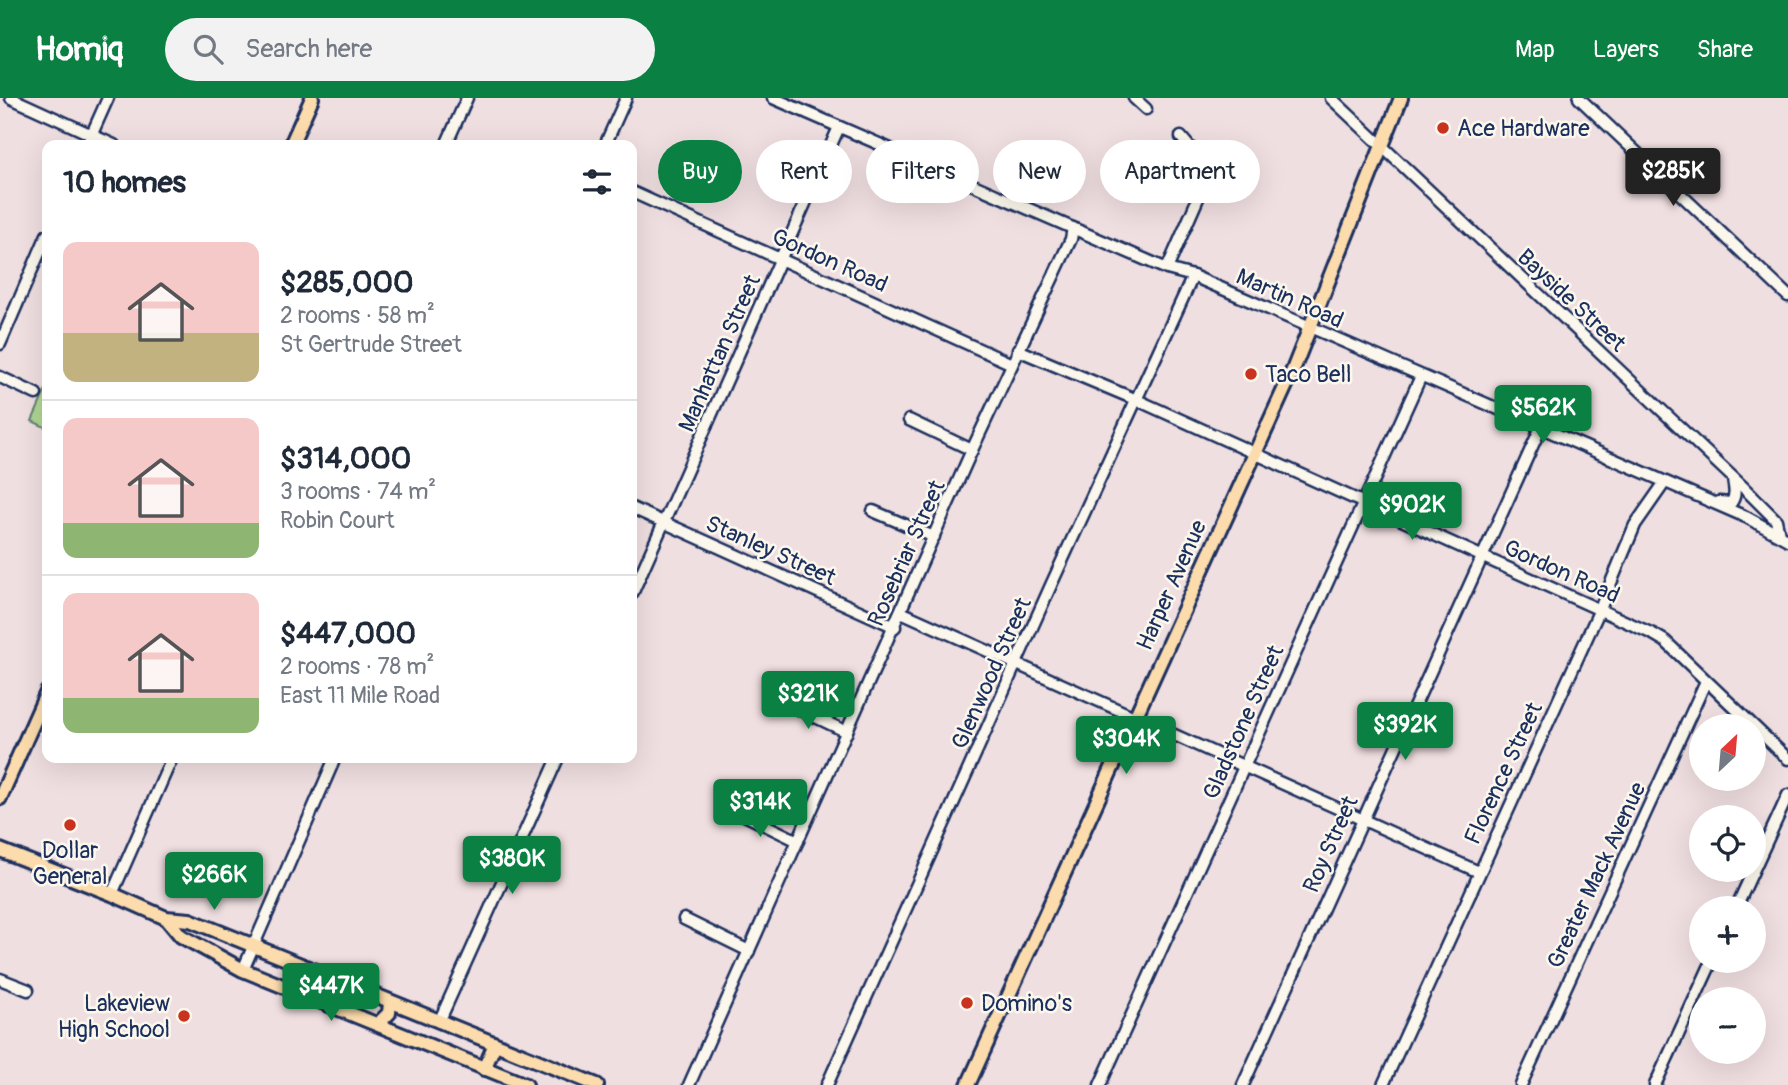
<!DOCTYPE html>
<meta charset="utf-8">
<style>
:root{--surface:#fff;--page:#f2f2f3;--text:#1f2937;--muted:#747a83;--line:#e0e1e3;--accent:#0b8043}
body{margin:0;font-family:Pangolin,sans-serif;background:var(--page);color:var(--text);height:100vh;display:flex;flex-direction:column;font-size:26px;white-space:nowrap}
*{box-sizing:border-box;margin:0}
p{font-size:23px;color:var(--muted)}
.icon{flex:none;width:38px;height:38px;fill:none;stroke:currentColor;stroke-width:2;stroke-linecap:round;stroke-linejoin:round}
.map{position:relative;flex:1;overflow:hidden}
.sheet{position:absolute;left:42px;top:42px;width:595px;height:623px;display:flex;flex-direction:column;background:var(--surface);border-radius:14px;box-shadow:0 7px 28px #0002}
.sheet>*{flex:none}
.hud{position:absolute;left:658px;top:42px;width:665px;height:63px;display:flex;gap:14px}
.needle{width:46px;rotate:26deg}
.fabs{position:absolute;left:1689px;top:616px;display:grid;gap:14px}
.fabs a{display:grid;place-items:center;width:77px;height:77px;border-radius:50%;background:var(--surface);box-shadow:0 7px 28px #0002;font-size:35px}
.price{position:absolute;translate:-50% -60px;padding:0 16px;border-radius:7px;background:var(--accent);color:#fff;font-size:23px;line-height:46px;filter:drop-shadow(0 2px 4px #0008)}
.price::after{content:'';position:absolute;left:50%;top:42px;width:21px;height:16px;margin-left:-10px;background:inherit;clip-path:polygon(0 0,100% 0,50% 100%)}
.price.active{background:#222;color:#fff}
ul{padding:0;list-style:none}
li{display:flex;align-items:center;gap:21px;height:175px;padding:0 21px}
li+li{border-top:2px solid var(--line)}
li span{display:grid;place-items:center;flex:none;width:196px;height:140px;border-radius:14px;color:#555}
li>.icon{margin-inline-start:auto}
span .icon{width:84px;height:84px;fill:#fffc;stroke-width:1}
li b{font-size:30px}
h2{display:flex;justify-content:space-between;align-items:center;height:84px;padding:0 21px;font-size:30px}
.pill{padding:0 24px;border-radius:32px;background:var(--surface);box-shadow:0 7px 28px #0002;font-size:24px;line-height:63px}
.pill.active{background:var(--accent);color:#fff}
header{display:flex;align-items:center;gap:42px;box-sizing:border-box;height:98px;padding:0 35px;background:var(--accent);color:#fff}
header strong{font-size:33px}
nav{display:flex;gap:38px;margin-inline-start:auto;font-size:24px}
.search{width:490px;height:63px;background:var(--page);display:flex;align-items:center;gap:18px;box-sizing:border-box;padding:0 24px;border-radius:38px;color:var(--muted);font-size:26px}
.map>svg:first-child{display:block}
.green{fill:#afd692;stroke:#658278;stroke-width:2}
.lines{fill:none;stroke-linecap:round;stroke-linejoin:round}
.minor-casing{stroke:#1b2f5e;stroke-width:15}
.major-casing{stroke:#1b2f5e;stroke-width:18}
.minor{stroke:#fbf7ec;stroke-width:10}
.major{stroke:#fcdcac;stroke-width:12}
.poi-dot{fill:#c8321e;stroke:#fbf7ec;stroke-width:2.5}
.labels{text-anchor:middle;stroke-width:5;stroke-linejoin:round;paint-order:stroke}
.poi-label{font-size:23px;fill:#1b2f5e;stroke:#fbf7ec;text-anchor:start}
.street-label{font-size:23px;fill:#1b2f5e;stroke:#fbf7ec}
</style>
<header>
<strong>Homiq</strong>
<div class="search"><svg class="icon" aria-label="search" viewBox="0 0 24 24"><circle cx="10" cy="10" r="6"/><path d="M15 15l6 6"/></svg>Search here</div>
<nav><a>Map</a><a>Layers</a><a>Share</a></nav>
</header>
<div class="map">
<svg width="1788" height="987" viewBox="0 0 1788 987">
<rect width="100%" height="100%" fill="#f0dfe1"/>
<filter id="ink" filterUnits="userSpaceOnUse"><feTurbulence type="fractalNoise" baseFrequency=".0143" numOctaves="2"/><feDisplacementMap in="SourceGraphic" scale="14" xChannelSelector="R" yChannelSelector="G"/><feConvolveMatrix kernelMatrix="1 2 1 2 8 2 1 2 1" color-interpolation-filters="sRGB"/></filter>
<g filter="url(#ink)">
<polygon class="green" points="47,289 47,330 32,323"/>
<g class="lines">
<defs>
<g id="minor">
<polyline points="11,0 114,47"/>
<polyline points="773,0 1167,171 1193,178 1746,419 1788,442"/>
<polyline points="1134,0 1146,11"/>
<polyline points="1331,0 1744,390 1776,422 1779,436"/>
<polyline points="1579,0 1788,198"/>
<polyline points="87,47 108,0"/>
<polyline points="446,47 467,0"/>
<polyline points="605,47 626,0"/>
<polyline points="632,94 1012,266"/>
<polyline points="1167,171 1210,73 1181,39"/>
<polyline points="0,246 47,137"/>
<polyline points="1018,252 1137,302 1653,536 1665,543 1788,661"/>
<polyline points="0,279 36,296"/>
<polyline points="909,322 972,352"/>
<path d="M 1719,404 L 1731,405 C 1737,397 1734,390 1733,381"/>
<polyline points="632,410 895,529"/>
<polyline points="873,413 934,439"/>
<polyline points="632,496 839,29"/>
<polyline points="901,514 1479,774"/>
<polyline points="782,603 847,634"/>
<polyline points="734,712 798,743"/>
<polyline points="112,796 172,660"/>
<polyline points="1736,810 1788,697"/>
<polyline points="684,821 749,853"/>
<polyline points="243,872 335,660"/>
<polyline points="0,881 28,892"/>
<polyline points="439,924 558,660"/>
<polyline points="689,987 972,352 1071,141 1073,130"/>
<polyline points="827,987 1052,485 1193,178"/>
<polyline points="1100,987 1421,278"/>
<polyline points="1243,987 1541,329"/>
<polyline points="1383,987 1600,511 1635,427 1665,384"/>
<polyline points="1521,987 1706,583"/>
<polyline points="1655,987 1712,863"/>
</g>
<g id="major">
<polyline points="291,47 312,0"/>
<polyline points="0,700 47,594"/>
<polyline points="0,752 112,796 166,820 190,822 597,987"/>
<polyline points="166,820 181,838 243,872 526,987"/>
<polyline points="378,926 389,915 390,904"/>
<polyline points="484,971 495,946"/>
<polyline points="968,987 1293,272 1401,0"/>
</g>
</defs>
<use href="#minor" class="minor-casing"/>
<use href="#major" class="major-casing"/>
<use href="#minor" class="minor"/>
<use href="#major" class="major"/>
</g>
</g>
<g class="poi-dot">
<circle cx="1443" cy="30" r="7"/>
<circle cx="1251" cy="276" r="7"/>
<circle cx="70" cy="727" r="7"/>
<circle cx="967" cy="905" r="7"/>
<circle cx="184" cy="918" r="7"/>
</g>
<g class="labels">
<g class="poi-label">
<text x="1457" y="38">Ace Hardware</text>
<text x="1265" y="284">Taco Bell</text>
<text x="70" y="760" text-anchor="middle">Dollar<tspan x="70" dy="26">General</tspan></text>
<text x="170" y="913" text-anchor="end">Lakeview<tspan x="170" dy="26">High School</tspan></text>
<text x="981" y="913">Domino's</text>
</g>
<g class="street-label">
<text transform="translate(830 162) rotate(24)" y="8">Gordon Road</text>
<text transform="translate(1290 200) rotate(24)" y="8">Martin Road</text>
<text transform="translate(1572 202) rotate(43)" y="8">Bayside Street</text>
<text transform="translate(719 255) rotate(-66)" y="8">Manhattan Street</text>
<text transform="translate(771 452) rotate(24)" y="8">Stanley Street</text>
<text transform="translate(906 455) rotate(-66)" y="8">Rosebriar Street</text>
<text transform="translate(1562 473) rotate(24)" y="8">Gordon Road</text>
<text transform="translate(1171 487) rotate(-66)" y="8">Harper Avenue</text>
<text transform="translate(991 575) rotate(-66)" y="8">Glenwood Street</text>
<text transform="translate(1243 624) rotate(-66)" y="8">Gladstone Street</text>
<text transform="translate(1503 675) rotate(-65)" y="8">Florence Street</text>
<text transform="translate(1330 746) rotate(-66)" y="8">Roy Street</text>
<text transform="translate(1596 777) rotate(-65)" y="8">Greater Mack Avenue</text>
</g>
</g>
</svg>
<div class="fabs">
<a><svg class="needle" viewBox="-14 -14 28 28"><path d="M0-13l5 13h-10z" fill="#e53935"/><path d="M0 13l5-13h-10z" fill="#747a83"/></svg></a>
<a><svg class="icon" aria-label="locate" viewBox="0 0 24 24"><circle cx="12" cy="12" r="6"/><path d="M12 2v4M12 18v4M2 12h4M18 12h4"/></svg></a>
<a>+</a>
<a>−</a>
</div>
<b class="price active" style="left:1673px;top:110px">$285K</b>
<b class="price" style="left:1543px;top:347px">$562K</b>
<b class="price" style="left:1412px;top:444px">$902K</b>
<b class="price" style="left:808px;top:633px">$321K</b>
<b class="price" style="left:1405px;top:664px">$392K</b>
<b class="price" style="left:1126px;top:678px">$304K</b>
<b class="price" style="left:760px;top:741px">$314K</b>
<b class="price" style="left:512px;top:798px">$380K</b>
<b class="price" style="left:214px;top:814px">$266K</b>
<b class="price" style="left:331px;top:925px">$447K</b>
<div class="hud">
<a class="pill active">Buy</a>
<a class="pill">Rent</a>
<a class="pill">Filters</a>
<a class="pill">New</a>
<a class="pill">Apartment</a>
</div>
<section class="sheet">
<h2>10 homes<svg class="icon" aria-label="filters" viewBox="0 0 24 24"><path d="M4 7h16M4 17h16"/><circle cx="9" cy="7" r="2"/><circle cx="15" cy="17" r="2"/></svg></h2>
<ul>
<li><span style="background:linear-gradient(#f6c9c9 65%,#c2b280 0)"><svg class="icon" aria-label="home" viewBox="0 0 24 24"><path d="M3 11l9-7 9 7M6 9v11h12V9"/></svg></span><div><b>$285,000</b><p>2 rooms · 58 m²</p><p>St Gertrude Street</p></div></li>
<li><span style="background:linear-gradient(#f6c9c9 75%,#8fb573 0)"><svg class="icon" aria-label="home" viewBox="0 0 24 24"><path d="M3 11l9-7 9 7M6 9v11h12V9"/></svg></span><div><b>$314,000</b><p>3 rooms · 74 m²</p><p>Robin Court</p></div></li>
<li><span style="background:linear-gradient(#f6c9c9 75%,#8fb573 0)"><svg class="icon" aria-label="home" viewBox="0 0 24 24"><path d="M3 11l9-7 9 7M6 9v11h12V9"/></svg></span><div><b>$447,000</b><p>2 rooms · 78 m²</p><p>East 11 Mile Road</p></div></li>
</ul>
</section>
</div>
